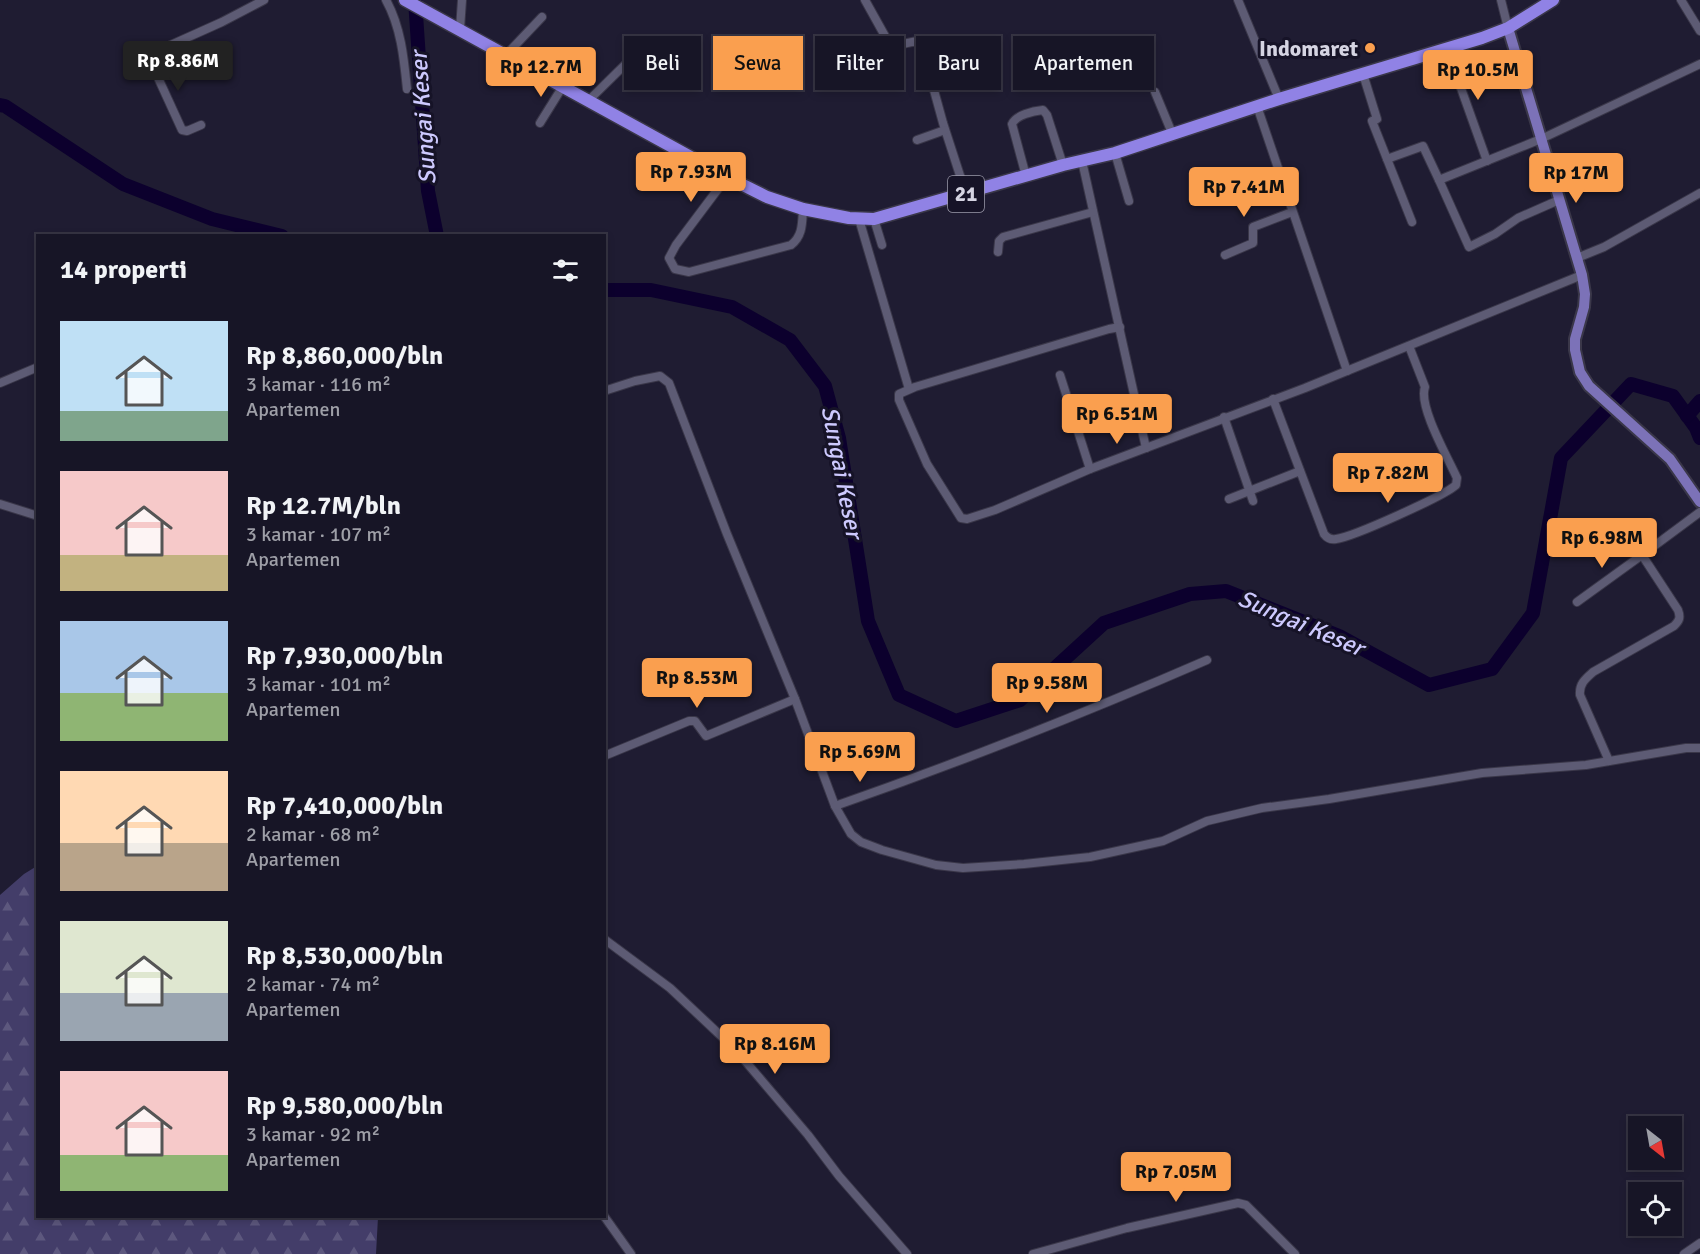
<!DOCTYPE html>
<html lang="id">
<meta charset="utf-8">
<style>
:root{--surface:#171526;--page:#201e2e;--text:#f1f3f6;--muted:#9e9fa7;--line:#363443;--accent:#fa9f4f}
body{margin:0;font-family:Signika,sans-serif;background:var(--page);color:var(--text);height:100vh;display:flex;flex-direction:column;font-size:22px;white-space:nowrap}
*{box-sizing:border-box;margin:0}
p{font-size:20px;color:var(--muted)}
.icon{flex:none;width:33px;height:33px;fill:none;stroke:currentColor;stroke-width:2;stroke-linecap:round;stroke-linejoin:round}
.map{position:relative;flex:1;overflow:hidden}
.side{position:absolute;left:36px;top:234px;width:570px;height:984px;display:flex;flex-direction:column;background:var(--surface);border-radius:0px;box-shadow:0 3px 9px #0003,0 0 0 2px var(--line)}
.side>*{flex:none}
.hud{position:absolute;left:624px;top:36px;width:570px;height:54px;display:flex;gap:12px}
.needle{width:39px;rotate:149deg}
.tools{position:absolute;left:1628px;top:1116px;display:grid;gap:12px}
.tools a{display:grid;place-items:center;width:54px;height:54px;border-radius:0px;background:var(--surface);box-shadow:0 3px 9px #0003,0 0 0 2px var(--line);font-size:30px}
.price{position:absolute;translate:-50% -51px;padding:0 14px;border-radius:6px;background:var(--accent);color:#111;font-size:20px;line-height:39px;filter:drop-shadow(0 2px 3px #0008)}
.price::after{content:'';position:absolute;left:50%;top:36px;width:18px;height:14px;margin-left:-9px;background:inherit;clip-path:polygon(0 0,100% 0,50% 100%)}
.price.active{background:#222;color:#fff}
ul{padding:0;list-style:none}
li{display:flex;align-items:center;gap:18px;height:150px;padding:0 24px}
li span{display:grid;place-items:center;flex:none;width:168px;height:120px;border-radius:0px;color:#555}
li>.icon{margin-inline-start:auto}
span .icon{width:72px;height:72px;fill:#fffc;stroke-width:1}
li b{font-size:26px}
h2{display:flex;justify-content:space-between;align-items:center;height:72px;padding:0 24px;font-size:26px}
.tag{padding:0 21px;border-radius:0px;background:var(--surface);box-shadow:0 3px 9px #0003,0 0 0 2px var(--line);font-size:21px;line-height:54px}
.tag.active{background:var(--accent);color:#111}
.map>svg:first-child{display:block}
.forest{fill:url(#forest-firs)}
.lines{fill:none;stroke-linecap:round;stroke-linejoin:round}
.river{stroke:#0c002d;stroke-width:14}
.minor-casing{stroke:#3a3749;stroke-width:10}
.major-casing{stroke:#3a3749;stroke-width:14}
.highway-casing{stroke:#3a3749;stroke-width:15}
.minor{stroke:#5d5b74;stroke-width:8}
.major{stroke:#7c72b8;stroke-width:10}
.highway{stroke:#9082e5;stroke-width:12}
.poi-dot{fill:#fa9f4f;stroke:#161327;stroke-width:2}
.labels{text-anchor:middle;stroke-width:6;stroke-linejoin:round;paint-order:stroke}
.shield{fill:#161327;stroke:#9c9aaa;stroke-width:1.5}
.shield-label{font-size:21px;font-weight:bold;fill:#d5d4e2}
.poi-label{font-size:22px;font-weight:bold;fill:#d5d4e2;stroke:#161327;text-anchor:end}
.water-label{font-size:24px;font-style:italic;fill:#cdc9fe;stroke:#161327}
</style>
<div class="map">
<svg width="1700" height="1254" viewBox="0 0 1700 1254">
<defs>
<pattern id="forest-firs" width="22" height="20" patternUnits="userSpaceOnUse" patternTransform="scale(1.5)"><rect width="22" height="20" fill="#433d69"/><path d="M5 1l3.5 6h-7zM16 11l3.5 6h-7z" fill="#5d587e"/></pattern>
</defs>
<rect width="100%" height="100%" fill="#1f1c32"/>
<polygon class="forest" points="37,866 38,1216 378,1217 376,1254 0,1254 0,895 24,874"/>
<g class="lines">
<g class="river">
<polyline points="415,0 428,191 437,236"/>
<polyline points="0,105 5,106 123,184 212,219 282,236"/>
<polyline points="604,290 651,290 732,307 790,340 825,386 839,438 868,621 899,695 956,721 1020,700 1104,623 1190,594 1226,591 1339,636 1429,685 1492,669 1533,613 1561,458 1631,384 1673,396 1696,428 1700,438"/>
<polyline points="1687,416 1700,401"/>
</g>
<defs>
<g id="minor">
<path d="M 386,0 C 401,27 404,59 407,89"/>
<path d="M 865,0 L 890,45 C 900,48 912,38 921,43 L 943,123 L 966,194"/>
<polyline points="1238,0 1279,99"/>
<polyline points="1501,0 1508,28"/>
<polyline points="1681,0 1700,31"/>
<polyline points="460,29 462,0"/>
<polyline points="1447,49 1487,161"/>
<polyline points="506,55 542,17"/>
<polyline points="1363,74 1377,119 1372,121 1412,222"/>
<polyline points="1155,92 1172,133"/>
<polyline points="589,100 644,46"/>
<polyline points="1257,106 1347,371"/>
<polyline points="540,123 563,86"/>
<polyline points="201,125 187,131 182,130 149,58 153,53 222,22 264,0"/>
<polyline points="917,140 945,130"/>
<polyline points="1115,153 1129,201"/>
<polyline points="1387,159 1423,146 1439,180"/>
<polyline points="1082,161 1146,448"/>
<path d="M 1026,176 L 1012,124 C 1016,115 1033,111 1043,110 L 1047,115 L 1063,165"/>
<path d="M 727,177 L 676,245 L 669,258 L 675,269 L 689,272 L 791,245 C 803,236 802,223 803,209"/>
<polyline points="1559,200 1518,218 1495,234 1469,247 1439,180 1541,139 1700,64"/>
<polyline points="859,219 909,389"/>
<polyline points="874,219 882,245"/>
<polyline points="998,252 999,241 1003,237 1093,212"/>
<polyline points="1225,255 1253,243 1253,227 1292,212"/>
<polyline points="1577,258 1604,247 1700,193"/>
<polyline points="1120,327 1109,329 915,387 899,394 899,400 927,464 961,518 967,519 995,510 1090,469 1305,388 1582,275"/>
<polyline points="1060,375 1090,469"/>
<polyline points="0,383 38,367"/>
<polyline points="604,391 635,381 660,376 669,383 727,534 795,699 835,806 851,834 861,842 882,850 936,865 963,868 1024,864 1090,857 1163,841 1207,821 1262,808 1329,799 1482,773 1586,765 1686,748 1700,748"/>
<path d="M 1273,399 L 1324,534 C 1327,538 1331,540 1336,539 C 1353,537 1444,496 1456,485 L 1457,478 C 1448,458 1418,406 1425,387 L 1409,346"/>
<polyline points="1224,417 1253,501"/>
<polyline points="1229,499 1300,471"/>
<polyline points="0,504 38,516"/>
<polyline points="1577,602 1642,555"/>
<polyline points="604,756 689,721 695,721 706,736 795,699"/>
<path d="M 1609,761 L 1580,695 C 1579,684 1585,679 1593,672 L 1674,626 C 1679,621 1681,618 1678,610 L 1642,555 L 1700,512"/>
<path d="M 835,806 C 961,762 1085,713 1207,660"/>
<polyline points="604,939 670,988 735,1049 808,1135 839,1176 907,1254"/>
<polyline points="604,1216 631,1254"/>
<polyline points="1033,1254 1127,1228 1238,1203 1246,1205 1295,1254"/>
<polyline points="1684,1254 1700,1243"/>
</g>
<polyline id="major" points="1508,28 1582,275 1585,294 1584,307 1575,339 1575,350 1580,372 1589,386 1670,459 1700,502"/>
<polyline id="highway" points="405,0 727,177 767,197 803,209 849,218 874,219 1063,165 1115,153 1279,99 1482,38 1508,28 1553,0"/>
</defs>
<use href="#minor" class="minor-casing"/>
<use href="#major" class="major-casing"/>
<use href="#highway" class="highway-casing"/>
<use href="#minor" class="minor"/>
<use href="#major" class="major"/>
<use href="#highway" class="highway"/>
</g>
<circle class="poi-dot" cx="1370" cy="48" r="6"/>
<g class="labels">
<rect class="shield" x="948" y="176" width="36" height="36" rx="4.5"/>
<g class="shield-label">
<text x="966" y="201">21</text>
</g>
<g class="poi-label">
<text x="1358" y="56">Indomaret</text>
</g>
<g class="water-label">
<text transform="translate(423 118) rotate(-94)" y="8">Sungai Keser</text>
<text transform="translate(842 472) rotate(79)" y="8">Sungai Keser</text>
<text transform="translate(1301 623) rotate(23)" y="8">Sungai Keser</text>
</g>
</g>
</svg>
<div class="tools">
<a><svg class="needle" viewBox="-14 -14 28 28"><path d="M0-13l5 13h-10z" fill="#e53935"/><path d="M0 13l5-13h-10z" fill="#9e9fa7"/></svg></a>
<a><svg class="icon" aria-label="locate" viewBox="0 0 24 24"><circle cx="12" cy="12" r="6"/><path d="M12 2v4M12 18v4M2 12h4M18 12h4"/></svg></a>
</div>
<b class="price active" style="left:178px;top:92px">Rp 8.86M</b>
<b class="price" style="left:541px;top:98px">Rp 12.7M</b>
<b class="price" style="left:1478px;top:101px">Rp 10.5M</b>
<b class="price" style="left:691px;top:203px">Rp 7.93M</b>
<b class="price" style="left:1576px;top:204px">Rp 17M</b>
<b class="price" style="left:1244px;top:218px">Rp 7.41M</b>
<b class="price" style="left:1117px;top:445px">Rp 6.51M</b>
<b class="price" style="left:1388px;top:504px">Rp 7.82M</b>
<b class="price" style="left:1602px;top:569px">Rp 6.98M</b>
<b class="price" style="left:697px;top:709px">Rp 8.53M</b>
<b class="price" style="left:1047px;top:714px">Rp 9.58M</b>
<b class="price" style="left:860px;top:783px">Rp 5.69M</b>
<b class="price" style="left:775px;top:1075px">Rp 8.16M</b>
<b class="price" style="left:1176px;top:1203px">Rp 7.05M</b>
<div class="hud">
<a class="tag">Beli</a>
<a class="tag active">Sewa</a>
<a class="tag">Filter</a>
<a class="tag">Baru</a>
<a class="tag">Apartemen</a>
</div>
<section class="side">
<h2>14 properti<svg class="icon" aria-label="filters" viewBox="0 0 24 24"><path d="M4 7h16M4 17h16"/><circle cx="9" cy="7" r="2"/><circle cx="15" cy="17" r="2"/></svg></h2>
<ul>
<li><span style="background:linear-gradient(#bfe0f5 75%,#7fa58c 0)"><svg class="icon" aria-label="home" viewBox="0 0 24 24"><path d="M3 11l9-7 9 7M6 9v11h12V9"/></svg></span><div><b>Rp 8,860,000/bln</b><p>3 kamar · 116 m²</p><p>Apartemen</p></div></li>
<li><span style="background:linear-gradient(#f6c9c9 70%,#c2b280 0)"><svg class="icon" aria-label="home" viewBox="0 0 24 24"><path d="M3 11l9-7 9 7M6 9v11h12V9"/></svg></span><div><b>Rp 12.7M/bln</b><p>3 kamar · 107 m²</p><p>Apartemen</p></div></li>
<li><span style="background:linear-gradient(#a9c7e8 60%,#8fb573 0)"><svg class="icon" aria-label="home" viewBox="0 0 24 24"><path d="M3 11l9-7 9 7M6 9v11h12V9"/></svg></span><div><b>Rp 7,930,000/bln</b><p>3 kamar · 101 m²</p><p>Apartemen</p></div></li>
<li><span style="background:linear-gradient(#ffd9b3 60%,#b9a48a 0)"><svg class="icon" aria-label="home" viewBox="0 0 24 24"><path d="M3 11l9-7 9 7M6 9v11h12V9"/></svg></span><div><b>Rp 7,410,000/bln</b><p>2 kamar · 68 m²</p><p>Apartemen</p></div></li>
<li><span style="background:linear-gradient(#dfe7d0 60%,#9aa5b1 0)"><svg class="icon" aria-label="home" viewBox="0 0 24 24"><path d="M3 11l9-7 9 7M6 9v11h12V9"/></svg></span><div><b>Rp 8,530,000/bln</b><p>2 kamar · 74 m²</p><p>Apartemen</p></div></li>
<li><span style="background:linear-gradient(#f6c9c9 70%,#8fb573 0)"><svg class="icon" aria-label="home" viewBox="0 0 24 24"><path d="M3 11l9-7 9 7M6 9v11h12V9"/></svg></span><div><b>Rp 9,580,000/bln</b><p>3 kamar · 92 m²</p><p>Apartemen</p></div></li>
</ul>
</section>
</div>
